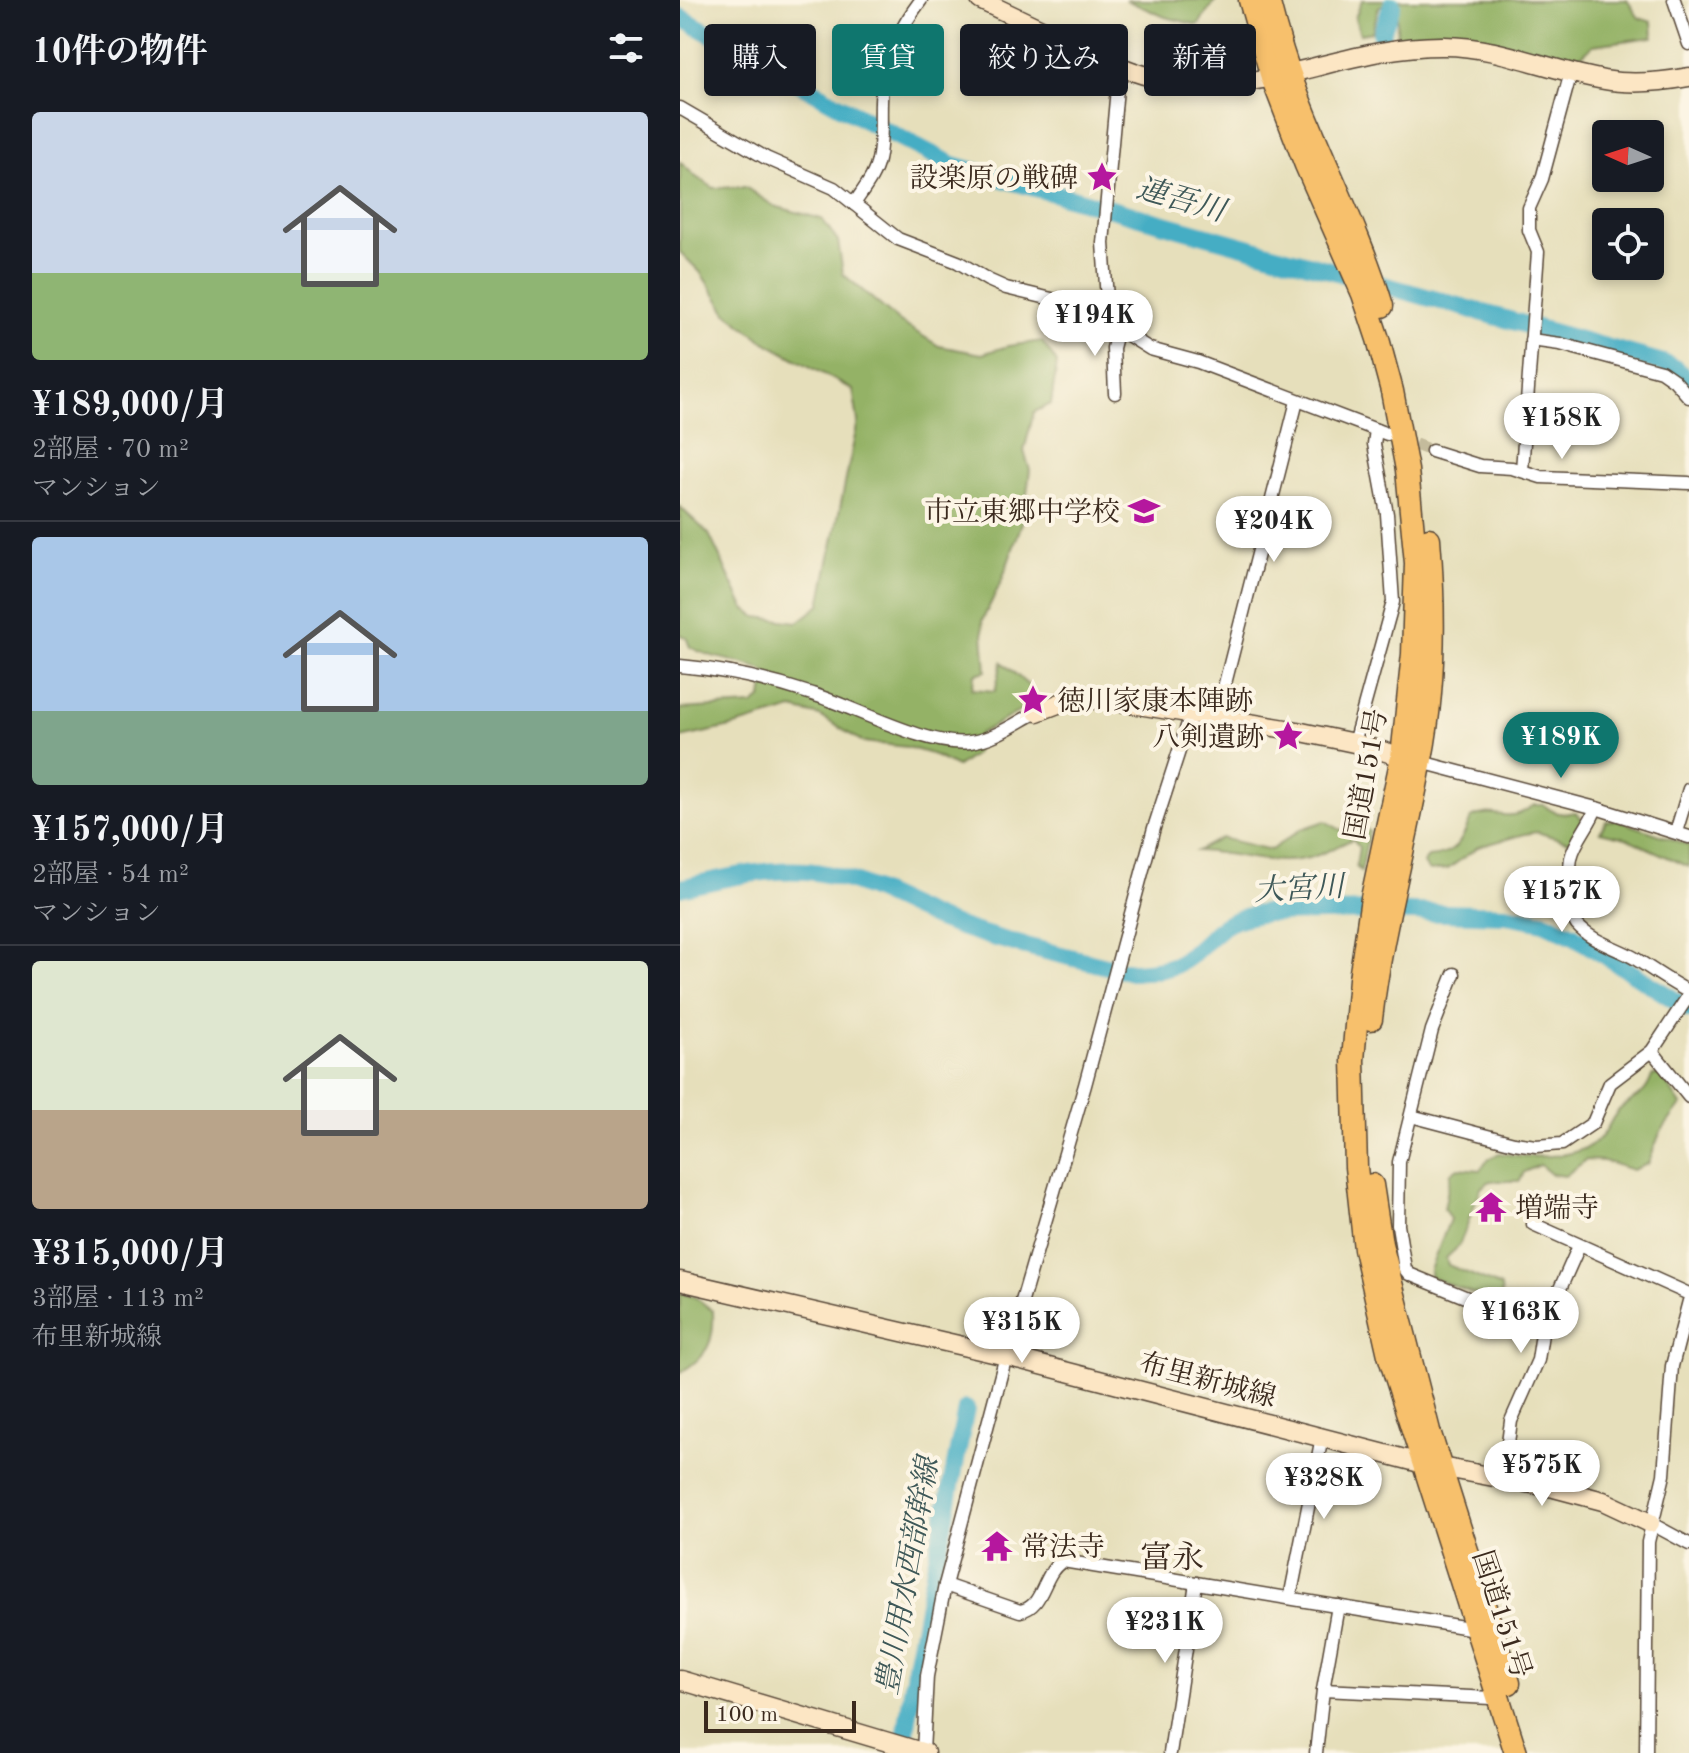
<!DOCTYPE html>
<html lang="ja">
<meta charset="utf-8">
<style>
:root{--surface:#171b24;--page:#20242c;--text:#f1f3f6;--muted:#9ea1a6;--line:#363941;--accent:#0f766e}
body{margin:0;font-family:"Old Standard TT","Noto Serif JP",serif;background:var(--page);color:var(--text);height:100vh;display:flex;flex-direction:column;font-size:30px;white-space:nowrap}
*{box-sizing:border-box;margin:0}
p{font-size:26px;color:var(--muted)}
.icon{flex:none;width:44px;height:44px;fill:none;stroke:currentColor;stroke-width:2;stroke-linecap:round;stroke-linejoin:round}
.map{position:relative;flex:1;overflow:hidden}
.drawer{display:flex;flex-direction:column;background:var(--surface);width:680px}
.drawer>*{flex:none}
.hud{position:absolute;left:24px;top:24px;width:760px;height:72px;display:flex;gap:16px}
.needle{width:52px;rotate:273deg}
.controls{position:absolute;left:912px;top:120px;display:grid;gap:16px}
.controls a{display:grid;place-items:center;width:72px;height:72px;border-radius:8px;background:var(--surface);box-shadow:0 4px 12px #0003;font-size:40px}
.scale{position:absolute;left:24px;bottom:20px;width:152px;box-sizing:border-box;padding-left:8px;border:4px solid #3b2a1e;border-top:0;font-size:22px;line-height:28px;white-space:nowrap;color:#3b2a1e;-webkit-text-stroke:6px #fcf5e5;paint-order:stroke}
.price{position:absolute;translate:-50% -68px;padding:0 18px;border-radius:28px;background:#fff;color:#222;font-size:26px;line-height:52px;filter:drop-shadow(0 2px 4px #0008)}
.price::after{content:'';position:absolute;left:50%;top:48px;width:24px;height:18px;margin-left:-12px;background:inherit;clip-path:polygon(0 0,100% 0,50% 100%)}
.price.selected{background:var(--accent);color:#fff}
ul{padding:0;list-style:none}
li{display:grid;align-content:center;gap:16px;height:424px;padding:0 32px}
li+li{border-top:2px solid var(--line)}
li span{display:grid;place-items:center;height:248px;border-radius:8px;color:#555}
li>.icon{margin-inline-start:auto}
span .icon{width:144px;height:144px;fill:#fffc;stroke-width:1}
li b{font-size:34px}
h2{display:flex;justify-content:space-between;align-items:center;height:96px;padding:0 32px;font-size:34px}
.pill{padding:0 28px;border-radius:8px;background:var(--surface);box-shadow:0 4px 12px #0003;font-size:28px;line-height:72px}
.pill.selected{background:var(--accent);color:#fff}
main{display:flex;flex:1;min-height:0}
.map>svg:first-child{display:block}
.forest{fill:#94b266;stroke:#686e42;stroke-width:2}
.lines{fill:none;stroke-linecap:round;stroke-linejoin:round}
.river{stroke:#44adc4;stroke-width:18}
.street-tunnel{stroke:#c4bb9c;stroke-width:12;stroke-dasharray:12 6;stroke-linecap:butt}
.street-casing{stroke:#554536;stroke-width:15}
.secondary-casing{stroke:#554536;stroke-width:21}
.highway-casing{stroke:#554536;stroke-width:25}
.street{stroke:#fff;stroke-width:12}
.secondary{stroke:#fce6c4;stroke-width:18}
.highway{stroke:#f7c06c;stroke-width:22}
.labels{text-anchor:middle;stroke-width:8;stroke-linejoin:round;paint-order:stroke}
.poi-label{font-size:28px;fill:#3b2a1e;stroke:#fcf5e5;text-anchor:end}
.street-label{font-size:28px;fill:#3b2a1e;stroke:#fcf5e5}
.water-label{font-size:30px;font-style:italic;fill:#3e5858;stroke:#fcf5e5}
.quarter-label{font-size:32px;fill:#3b2a1e;stroke:#fcf5e5}
</style>
<main>
<section class="drawer">
<h2>10件の物件<svg class="icon" aria-label="filters" viewBox="0 0 24 24"><path d="M4 7h16M4 17h16"/><circle cx="9" cy="7" r="2"/><circle cx="15" cy="17" r="2"/></svg></h2>
<ul>
<li><span style="background:linear-gradient(#c9d6e8 65%,#8fb573 0)"><svg class="icon" aria-label="home" viewBox="0 0 24 24"><path d="M3 11l9-7 9 7M6 9v11h12V9"/></svg></span><div><b>¥189,000/月</b><p>2部屋 · 70 m²</p><p>マンション</p></div></li>
<li><span style="background:linear-gradient(#a9c7e8 70%,#7fa58c 0)"><svg class="icon" aria-label="home" viewBox="0 0 24 24"><path d="M3 11l9-7 9 7M6 9v11h12V9"/></svg></span><div><b>¥157,000/月</b><p>2部屋 · 54 m²</p><p>マンション</p></div></li>
<li><span style="background:linear-gradient(#dfe7d0 60%,#b9a48a 0)"><svg class="icon" aria-label="home" viewBox="0 0 24 24"><path d="M3 11l9-7 9 7M6 9v11h12V9"/></svg></span><div><b>¥315,000/月</b><p>3部屋 · 113 m²</p><p>布里新城線</p></div></li>
</ul>
</section>
<div class="map">
<svg width="1009" height="1753" viewBox="0 0 1009 1753">
<rect width="100%" height="100%" fill="#fcf5e5"/>
<filter id="ink" filterUnits="userSpaceOnUse"><feTurbulence type="fractalNoise" baseFrequency=".0125" numOctaves="2"/><feDisplacementMap in="SourceGraphic" scale="16" xChannelSelector="R" yChannelSelector="G"/><feConvolveMatrix kernelMatrix="1 2 1 2 8 2 1 2 1" color-interpolation-filters="sRGB"/></filter>
<filter id="wash" filterUnits="userSpaceOnUse"><feTurbulence type="fractalNoise" baseFrequency=".006" numOctaves="4" result="noise"/><feDisplacementMap in="SourceGraphic" scale="32" xChannelSelector="R" yChannelSelector="G"/><feGaussianBlur stdDeviation="1.8" result="paint"/><feColorMatrix in="noise" values="0 0 0 0 0 0 0 0 0 0 0 0 0 0 0 0 0 1.4 0 .05"/><feComposite in="paint" operator="in"/></filter>
<g filter="url(#wash)">
<rect width="100%" height="100%" fill="#e6dfbb"/>
<g class="forest">
<polygon points="446,0 536,0 518,25 485,17"/>
<polygon points="682,0 710,0 699,7 692,32 680,34 675,18"/>
<polygon points="710,0 947,0 959,18 972,22 973,37 913,45 899,58 881,61 777,37 755,36 717,41 717,12"/>
<path d="M 0,162 L 16,177 L 34,188 L 65,187 L 94,206 L 142,219 L 158,241 L 163,274 L 220,322 L 259,346 L 302,354 L 328,346 L 362,341 L 377,363 L 371,404 L 354,412 L 344,451 L 350,470 L 344,517 L 322,580 L 302,621 L 306,671 L 295,674 L 292,689 L 315,691 L 322,662 L 350,687 L 351,705 L 299,734 L 295,754 L 277,767 L 251,754 L 227,747 L 183,742 L 140,716 L 113,709 L 51,727 L 0,738 L 0,709 L 73,705 L 82,698 L 86,672 C 62,659 34,661 10,647 L 6,637 L 0,635 L 0,507 L 29,534 L 64,608 L 77,617 L 118,622 L 140,605 L 178,421 L 173,390 L 83,341 L 48,314 L 20,272 L 0,252 Z"/>
<path d="M 854,805 L 864,805 C 874,814 882,815 895,812 L 903,820 L 889,842 L 857,832 L 845,834 L 798,847 L 768,869 L 749,871 L 743,863 L 748,857 C 776,855 781,843 791,818 C 817,805 825,827 854,805 Z"/>
<polygon points="937,820 1009,845 1009,867 946,838 920,832 926,821"/>
<path d="M 645,821 L 661,830 L 680,826 L 689,831 L 681,872 L 676,866 L 679,847 L 673,839 C 661,844 650,851 638,855 C 598,870 557,852 517,851 L 541,838 L 591,850 L 621,829 Z"/>
<path d="M 980,1074 L 1001,1105 L 980,1133 L 968,1164 L 953,1170 L 924,1161 L 906,1160 L 885,1176 L 871,1174 L 860,1165 L 844,1172 L 840,1181 L 810,1181 L 801,1188 L 779,1246 L 766,1258 L 768,1265 L 821,1287 L 822,1297 L 813,1301 L 750,1277 L 750,1270 L 770,1219 L 764,1209 L 771,1173 L 778,1168 L 800,1170 L 808,1160 L 819,1153 C 848,1158 900,1161 922,1136 C 929,1128 931,1118 939,1110 C 955,1095 965,1098 972,1076 Z"/>
<path d="M 0,1293 L 15,1297 L 33,1311 C 35,1343 27,1356 0,1373 Z"/>
</g>
<g class="lines">
<g class="river">
<polyline points="0,17 189,122 273,165 983,363 996,369 1009,381"/>
<polyline points="701,35 712,5"/>
<path d="M 0,888 C 42,879 83,868 126,871 C 176,875 218,904 263,921 C 324,943 388,956 451,972 C 466,971 481,971 495,965 C 511,958 521,945 534,934 C 548,920 566,916 585,913 L 701,911 L 826,915 L 864,922 L 894,936 L 1009,1009"/>
<polyline points="223,1753 235,1670 286,1409"/>
</g>
</g>
</g>
<g filter="url(#ink)">
<g class="lines">
<polyline class="street-tunnel" points="718,438 752,451"/>
<defs>
<g id="street">
<polyline points="994,0 1009,44"/>
<polyline points="0,108 86,158 154,188 218,239 278,262 308,280 326,288 384,302 412,318 435,327 470,349 518,362 707,434"/>
<path d="M 174,204 C 183,190 195,176 198,160 C 204,134 198,105 203,79 C 209,49 223,24 241,0"/>
<polyline points="427,323 428,313 423,243 438,77 441,67"/>
<polyline points="851,340 880,344 981,371 994,380 1009,397"/>
<polyline points="435,393 433,348 438,329"/>
<polyline points="752,451 800,466 832,468 861,477 1009,483"/>
<polyline points="842,470 858,252 849,230 849,208 862,179 891,72"/>
<path d="M 0,666 C 45,670 90,680 132,694 C 175,707 248,748 290,742 C 315,739 336,723 357,712"/>
<polyline points="536,719 617,401"/>
<polyline points="674,743 713,602 707,514 694,444 696,430"/>
<polyline points="741,762 916,808 1009,837"/>
<path d="M 916,808 C 910,825 895,840 891,858 C 889,870 889,915 897,925 C 912,942 938,948 956,959 C 974,971 990,982 1009,992"/>
<polyline points="996,832 1009,789"/>
<polyline points="774,974 752,1030 719,1162 718,1225 725,1269 729,1274 853,1325 863,1327"/>
<polyline points="972,1051 1009,1097"/>
<polyline points="731,1116 834,1143 856,1146 882,1144 913,1123 930,1083 972,1051 1009,995"/>
<polyline points="853,1224 1009,1294"/>
<polyline points="823,1479 831,1421 858,1360 863,1327 899,1246"/>
<polyline points="970,1523 1009,1544"/>
<path d="M 265,1585 L 340,1611 C 365,1607 362,1572 383,1561 L 795,1629"/>
<polyline points="610,1598 642,1437"/>
<polyline points="643,1690 811,1698 818,1693"/>
<polyline points="243,1752 247,1676 265,1585 326,1356 405,1085 474,828 511,714"/>
<polyline points="490,1753 516,1583"/>
<polyline points="636,1753 643,1690 658,1606"/>
<polyline points="966,1753 968,1542 984,1475 992,1366 1009,1301"/>
</g>
<g id="secondary">
<path d="M 300,0 L 441,67 C 563,116 647,45 764,46 C 818,46 871,71 924,80 C 952,85 982,82 1009,77"/>
<polyline points="357,712 391,699 427,700 612,730 674,743 734,760"/>
<polyline points="0,1281 326,1356 744,1464 874,1488 923,1501 970,1523"/>
<polyline points="0,1680 245,1753"/>
</g>
<g id="highway">
<polyline points="570,0 592,77 626,165 683,294 698,339 712,391 727,470 736,563 733,654 722,757 692,898 680,979 673,1060 676,1167 685,1249 709,1355 836,1753"/>
<path d="M 588,0 C 596,32 605,63 617,94 C 644,165 680,233 702,306"/>
<path d="M 691,1019 C 701,931 726,846 741,759 C 755,687 755,612 749,539"/>
<polyline points="692,1185 701,1244 749,1431 829,1683"/>
</g>
</defs>
<use href="#street" class="street-casing"/>
<use href="#secondary" class="secondary-casing"/>
<use href="#highway" class="highway-casing"/>
<use href="#street" class="street"/>
<use href="#secondary" class="secondary"/>
<use href="#highway" class="highway"/>
</g>
</g>
<defs>
<symbol id="sight-bare" viewBox="-9 -9 18 18"><path d="M0-6L1.8-2.2L6-1.7L2.9 1.2L3.7 5.4L0 3.3L-3.7 5.4L-2.9 1.2L-6-1.7L-1.8-2.2Z" fill="#b5179e" stroke="#fcf5e5" stroke-width="2.5" paint-order="stroke"/></symbol>
<symbol id="school-bare" viewBox="-9 -9 18 18"><path d="M0-5L7-2L0 1L-7-2ZM-4 1L0 2.5L4 1V4Q0 6-4 4Z" fill="#b5179e" stroke="#fcf5e5" stroke-width="2.5" paint-order="stroke"/></symbol>
<symbol id="temple-bare" viewBox="-9 -9 18 18"><path d="M0-6L5-2H3V0L6.5 2.5H4V6H1.5V3h-3V6H-4V2.5H-6.5L-3 0V-2H-5Z" fill="#b5179e" stroke="#fcf5e5" stroke-width="2.5" paint-order="stroke"/></symbol>
</defs>
<g fill-rule="evenodd">
<use href="#sight-bare" x="400" y="155" width="44" height="44"/>
<use href="#school-bare" x="442" y="489" width="44" height="44"/>
<use href="#sight-bare" x="331" y="678" width="44" height="44"/>
<use href="#sight-bare" x="586" y="714" width="44" height="44"/>
<use href="#temple-bare" x="789" y="1185" width="44" height="44"/>
<use href="#temple-bare" x="295" y="1524" width="44" height="44"/>
</g>
<g class="labels">
<g class="poi-label">
<text x="398" y="187">設楽原の戦碑</text>
<text x="440" y="521">市立東郷中学校</text>
<text x="377" y="710" text-anchor="start">徳川家康本陣跡</text>
<text x="584" y="746">八剣遺跡</text>
<text x="835" y="1217" text-anchor="start">増端寺</text>
<text x="341" y="1556" text-anchor="start">常法寺</text>
</g>
<g class="street-label">
<text transform="translate(685 774) rotate(-80)" y="10">国道151号</text>
<text transform="translate(528 1379) rotate(15)" y="10">布里新城線</text>
<text transform="translate(823 1614) rotate(72)" y="10">国道151号</text>
</g>
<g class="water-label">
<text transform="translate(501 199) rotate(16)" y="10">連吾川</text>
<text transform="translate(619 888) rotate(-3)" y="10">大宮川</text>
<text transform="translate(227 1576) rotate(-80)" y="10">豊川用水西部幹線</text>
</g>
<g class="quarter-label">
<text x="492" y="1568">富永</text>
</g>
</g>
</svg>
<div class="controls">
<a><svg class="needle" viewBox="-14 -14 28 28"><path d="M0-13l5 13h-10z" fill="#e53935"/><path d="M0 13l5-13h-10z" fill="#9ea1a6"/></svg></a>
<a><svg class="icon" aria-label="locate" viewBox="0 0 24 24"><circle cx="12" cy="12" r="6"/><path d="M12 2v4M12 18v4M2 12h4M18 12h4"/></svg></a>
</div>
<div class="scale">100 m</div>
<b class="price" style="left:415px;top:358px">¥194K</b>
<b class="price" style="left:882px;top:461px">¥158K</b>
<b class="price" style="left:594px;top:564px">¥204K</b>
<b class="price selected" style="left:881px;top:780px">¥189K</b>
<b class="price" style="left:882px;top:934px">¥157K</b>
<b class="price" style="left:841px;top:1355px">¥163K</b>
<b class="price" style="left:342px;top:1365px">¥315K</b>
<b class="price" style="left:862px;top:1508px">¥575K</b>
<b class="price" style="left:644px;top:1521px">¥328K</b>
<b class="price" style="left:485px;top:1665px">¥231K</b>
<div class="hud">
<a class="pill">購入</a>
<a class="pill selected">賃貸</a>
<a class="pill">絞り込み</a>
<a class="pill">新着</a>
</div>
</div>
</main>
